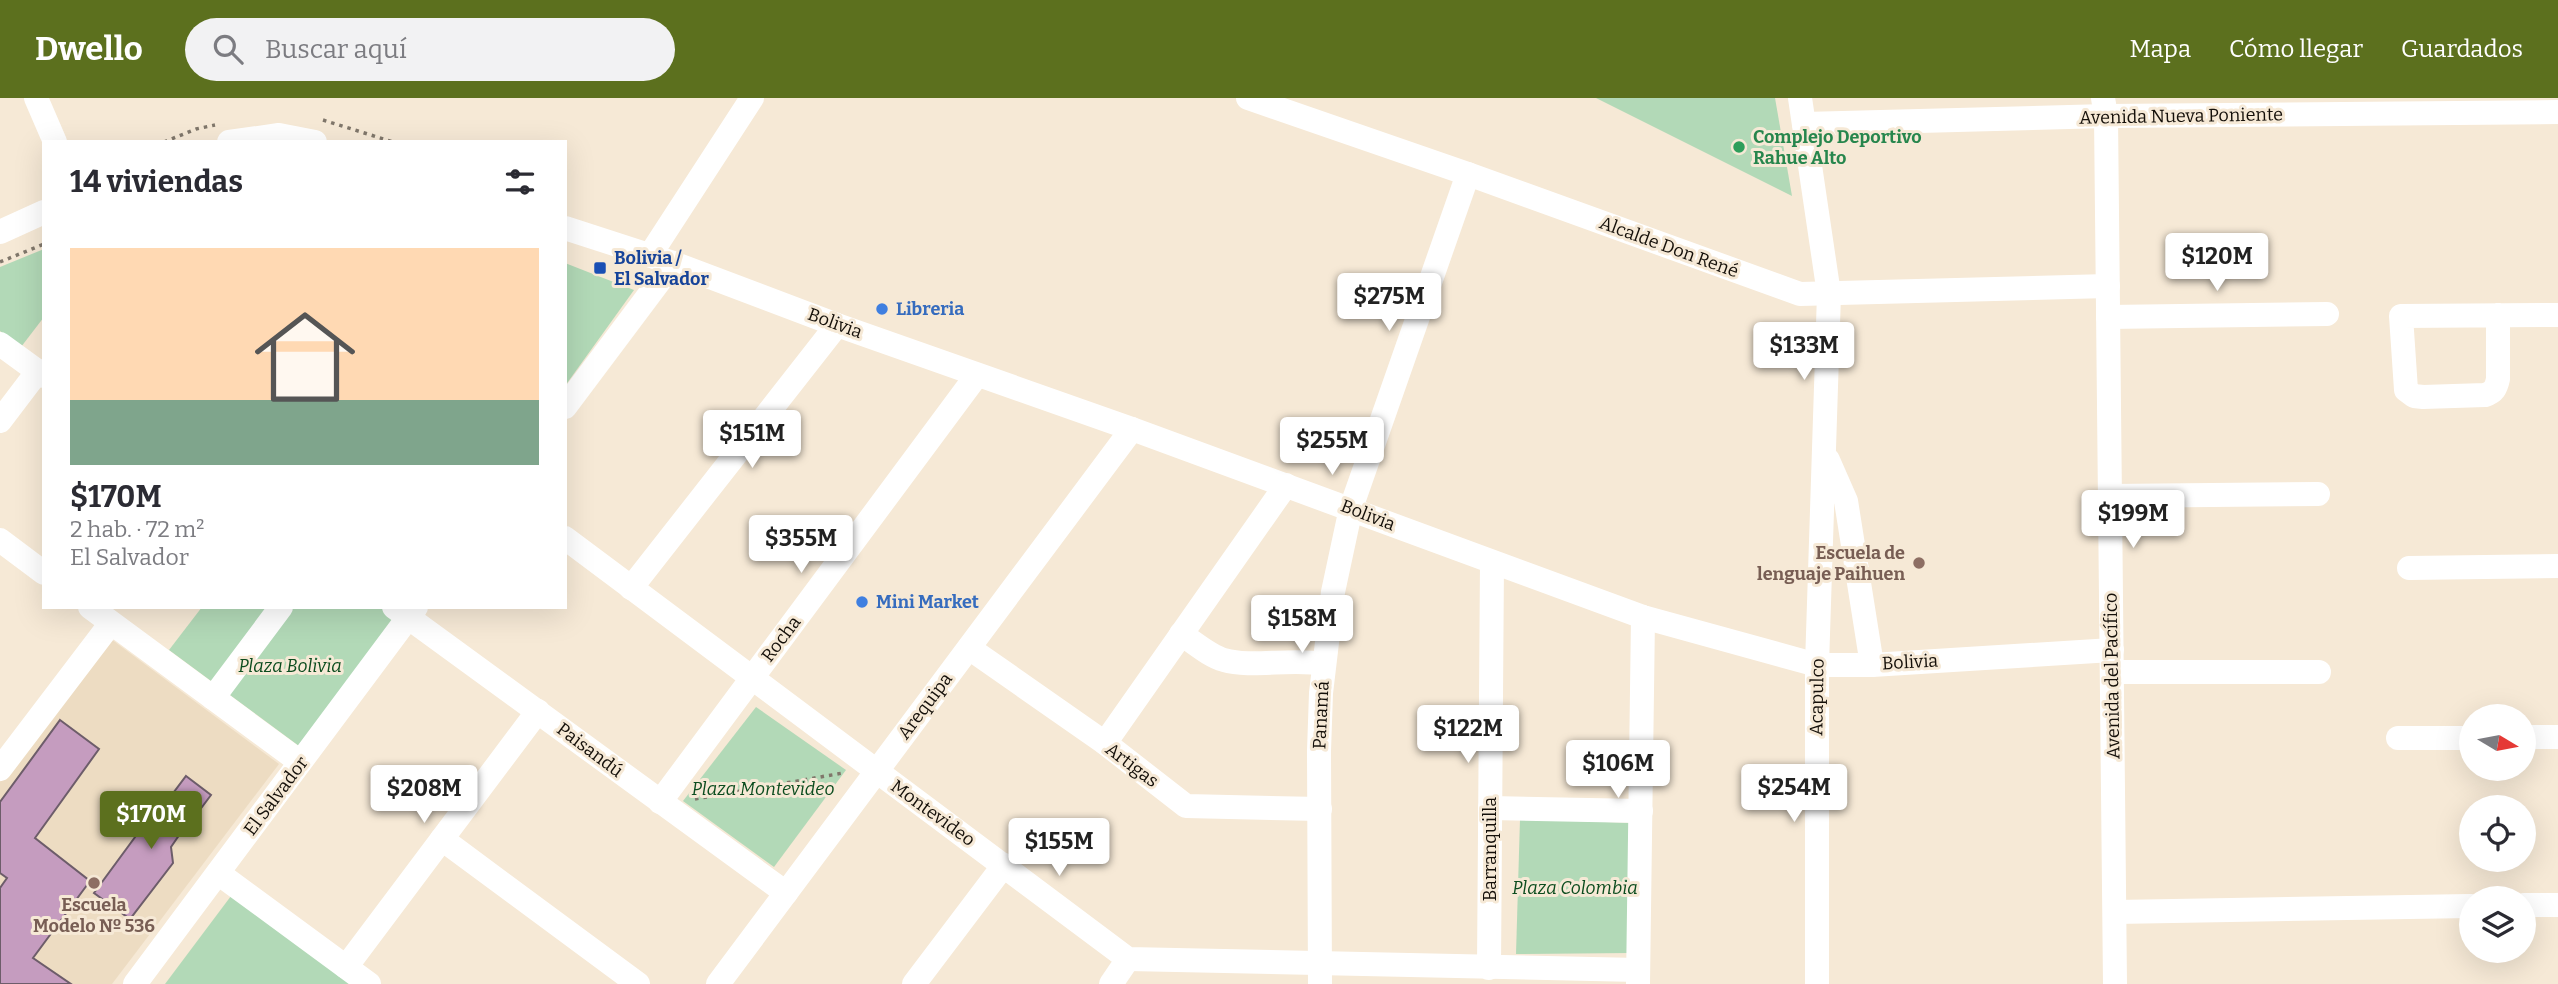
<!DOCTYPE html>
<html lang="es">
<meta charset="utf-8">
<style>
:root{--surface:#fff;--page:#f2f2f3;--text:#2b2b33;--muted:#7c7c81;--line:#e1e1e2;--accent:#5c701e}
body{margin:0;font-family:Bitter,serif;background:var(--page);color:var(--text);height:100vh;display:flex;flex-direction:column;font-size:26px;white-space:nowrap}
*{box-sizing:border-box;margin:0}
p{font-size:23px;color:var(--muted)}
.icon{flex:none;width:38px;height:38px;fill:none;stroke:currentColor;stroke-width:2;stroke-linecap:round;stroke-linejoin:round}
.map{position:relative;flex:1;overflow:hidden}
.panel{position:absolute;left:42px;top:42px;width:525px;height:469px;display:flex;flex-direction:column;background:var(--surface);border-radius:0px;box-shadow:0 7px 28px #0002}
.panel>*{flex:none}
.needle{width:46px;rotate:100deg}
.tools{position:absolute;left:2459px;top:606px;display:grid;gap:14px}
.tools a{display:grid;place-items:center;width:77px;height:77px;border-radius:50%;background:var(--surface);box-shadow:0 7px 28px #0002;font-size:35px}
.price{position:absolute;translate:-50% -60px;padding:0 16px;border-radius:7px;background:#fff;color:#222;font-size:23px;line-height:46px;filter:drop-shadow(0 2px 4px #0008)}
.price::after{content:'';position:absolute;left:50%;top:42px;width:21px;height:16px;margin-left:-10px;background:inherit;clip-path:polygon(0 0,100% 0,50% 100%)}
.price.on{background:var(--accent);color:#fff}
ul{padding:0;list-style:none}
li{display:grid;align-content:center;gap:14px;height:371px;padding:0 28px}
li+li{border-top:2px solid var(--line)}
li span{display:grid;place-items:center;height:217px;border-radius:0px;color:#555}
li>.icon{margin-inline-start:auto}
span .icon{width:126px;height:126px;fill:#fffc;stroke-width:1}
li b{font-size:30px}
h2{display:flex;justify-content:space-between;align-items:center;height:84px;padding:0 28px;font-size:30px}
header{display:flex;align-items:center;gap:42px;box-sizing:border-box;height:98px;padding:0 35px;background:var(--accent);color:#fff}
header strong{font-size:33px}
nav{display:flex;gap:38px;margin-inline-start:auto;font-size:24px}
.search{width:490px;height:63px;background:var(--page);display:flex;align-items:center;gap:18px;box-sizing:border-box;padding:0 24px;border-radius:38px;color:var(--muted);font-size:26px}
.map>svg:first-child{display:block}
.built{fill:#eddcc2}
.green{fill:#b2d9b7}
.building{fill:#c59cbf;stroke:#6d5d6a;stroke-width:2}
.lines{fill:none;stroke-linecap:round;stroke-linejoin:round}
.path{stroke:#80776b;stroke-width:3.5;stroke-dasharray:3.5 5;stroke-linecap:butt}
.minor{stroke:#fff;stroke-width:24}
.leisure-dot{fill:#2e9e5b;stroke:#f6e9d6;stroke-width:2.5}
.transit-dot{fill:#1a4fb4;stroke:#f6e9d6;stroke-width:2.5}
.shop-dot{fill:#3f7fe0;stroke:#f6e9d6;stroke-width:2.5}
.education-dot{fill:#8d6e63;stroke:#f6e9d6;stroke-width:2.5}
.labels{text-anchor:middle;stroke-width:6;stroke-linejoin:round;paint-order:stroke}
.street-label{font-size:18px;fill:#140f09;stroke:#f6e9d6}
.leisure-label{font-size:18px;font-weight:bold;fill:#27864d;stroke:#f6e9d6;text-anchor:start}
.transit-label{font-size:18px;font-weight:bold;fill:#164399;stroke:#f6e9d6;text-anchor:start}
.shop-label{font-size:18px;font-weight:bold;fill:#366cbe;stroke:#f6e9d6;text-anchor:start}
.education-label{font-size:18px;font-weight:bold;fill:#785e54;stroke:#f6e9d6;text-anchor:end}
.park-label{font-size:18px;font-style:italic;fill:#0b4c1e;stroke:#f6e9d6}
</style>
<header>
<strong>Dwello</strong>
<div class="search"><svg class="icon" aria-label="search" viewBox="0 0 24 24"><circle cx="10" cy="10" r="6"/><path d="M15 15l6 6"/></svg>Buscar aquí</div>
<nav><a>Mapa</a><a>Cómo llegar</a><a>Guardados</a></nav>
</header>
<div class="map">
<svg width="2558" height="886" viewBox="0 0 2558 886">
<rect width="100%" height="100%" fill="#f6e9d6"/>
<polygon class="built" points="107,538 279,666 112,886 0,886 0,684"/>
<g class="green">
<polygon points="1596,0 1775,0 1792,98"/>
<polygon points="44,151 44,219 21,249 0,233 0,169"/>
<polygon points="565,165 634,192 565,288"/>
<polygon points="202,509 406,509 303,651 169,552"/>
<polygon points="756,609 846,672 774,769 683,703"/>
<polygon points="1520,721 1635,725 1631,855 1516,856"/>
<polygon points="234,794 350,886 165,886"/>
</g>
<g class="building">
<polygon points="60,622 99,651 35,740 90,783 33,860 71,886 0,886 0,790 7,780 0,775 0,704"/>
<polygon points="186,678 211,697 193,721 191,720 171,749 173,765 130,821 94,795 141,731 147,731 169,703 168,702"/>
</g>
<g class="lines">
<g class="path">
<polyline points="323,22 393,44"/>
<polyline points="164,44 196,31 215,27"/>
<polyline points="0,164 44,146"/>
<polyline points="695,701 843,675"/>
</g>
<g class="minor">
<polyline points="36,0 55,44"/>
<polyline points="1248,0 1468,76 1800,196 2108,188"/>
<polyline points="1800,0 1829,196 1817,567 1817,886"/>
<polyline points="2103,0 2106,18 2115,886"/>
<polyline points="1804,26 2106,18 2558,14"/>
<polyline points="229,44 279,37 315,44"/>
<polyline points="565,130 673,165 837,227 1132,331 1643,519 1817,567 1872,567 2112,552"/>
<polyline points="0,134 44,114"/>
<polyline points="650,157 752,0"/>
<path d="M 2498,217 L 2498,281 C 2496,290 2494,294 2485,297 L 2423,299 L 2414,298 L 2406,292 L 2401,218 L 2558,217"/>
<polyline points="2108,219 2327,216"/>
<polyline points="0,246 44,278"/>
<polyline points="565,309 673,165"/>
<polyline points="0,323 38,273"/>
<polyline points="1828,362 1846,403 1872,567"/>
<polyline points="2110,398 2318,396"/>
<polyline points="565,440 1128,861 1638,872"/>
<polyline points="0,442 44,475"/>
<polyline points="2409,470 2558,468"/>
<polyline points="631,490 837,227"/>
<polyline points="90,509 300,664"/>
<polyline points="394,509 786,795"/>
<path d="M 1181,536 C 1194,544 1209,558 1224,562 C 1251,570 1292,560 1324,566"/>
<polyline points="969,550 1105,645 1186,708 1320,711"/>
<polyline points="2112,574 2319,574"/>
<polyline points="213,600 281,509"/>
<polyline points="2524,639 2558,639"/>
<polyline points="2398,640 2471,640"/>
<polyline points="1105,645 1286,387"/>
<polyline points="0,671 111,525"/>
<polyline points="660,704 977,277"/>
<polyline points="1490,710 1641,713"/>
<polyline points="442,741 638,886"/>
<polyline points="218,775 369,886"/>
<polyline points="2524,807 2558,807"/>
<polyline points="2115,814 2471,808"/>
<polyline points="346,869 538,613"/>
<polyline points="1489,870 1492,464"/>
<polyline points="135,886 416,509"/>
<polyline points="718,886 1132,331"/>
<polyline points="914,886 1004,767"/>
<polyline points="1111,886 1128,861"/>
<polyline points="1320,886 1319,653 1321,595 1333,494 1351,410 1468,76"/>
<polyline points="1638,886 1643,519"/>
</g>
</g>
<circle class="leisure-dot" cx="1739" cy="49" r="7"/>
<rect class="transit-dot" x="593" y="163" width="14" height="14" rx="3.5"/>
<g class="shop-dot">
<circle cx="882" cy="211" r="7"/>
<circle cx="862" cy="504" r="7"/>
</g>
<g class="education-dot">
<circle cx="1919" cy="465" r="7"/>
<circle cx="94" cy="785" r="7"/>
</g>
<g class="labels">
<g class="street-label">
<text transform="translate(2181 18) rotate(-1)" y="6">Avenida Nueva Poniente</text>
<text transform="translate(1669 149) rotate(20)" y="6">Alcalde Don René</text>
<text transform="translate(835 225) rotate(20)" y="6">Bolivia</text>
<text transform="translate(1368 417) rotate(21)" y="6">Bolivia</text>
<text transform="translate(781 541) rotate(-53)" y="6">Rocha</text>
<text transform="translate(1910 564) rotate(-3)" y="6">Bolivia</text>
<text transform="translate(2112 578) rotate(-91)" y="6">Avenida del Pacífico</text>
<text transform="translate(1817 599) rotate(-89)" y="6">Acapulco</text>
<text transform="translate(925 608) rotate(-53)" y="6">Arequipa</text>
<text transform="translate(1321 617) rotate(-87)" y="6">Panamá</text>
<text transform="translate(590 652) rotate(37)" y="6">Paisandú</text>
<text transform="translate(1132 667) rotate(37)" y="6">Artigas</text>
<text transform="translate(276 698) rotate(-53)" y="6">El Salvador</text>
<text transform="translate(933 715) rotate(36)" y="6">Montevideo</text>
<text transform="translate(1490 751) rotate(-90)" y="6">Barranquilla</text>
</g>
<g class="leisure-label">
<text x="1753" y="45">Complejo Deportivo<tspan x="1753" dy="21">Rahue Alto</tspan></text>
</g>
<g class="transit-label">
<text x="614" y="166">Bolivia /<tspan x="614" dy="21">El Salvador</tspan></text>
</g>
<g class="shop-label">
<text x="896" y="217">Libreria</text>
<text x="876" y="510">Mini Market</text>
</g>
<g class="education-label">
<text x="1905" y="461">Escuela de<tspan x="1905" dy="21">lenguaje Paihuen</tspan></text>
<text x="94" y="813" text-anchor="middle">Escuela<tspan x="94" dy="21">Modelo Nº 536</tspan></text>
</g>
<g class="park-label">
<text x="290" y="574">Plaza Bolivia</text>
<text x="763" y="697">Plaza Montevideo</text>
<text x="1575" y="796">Plaza Colombia</text>
</g>
</g>
</svg>
<div class="tools">
<a><svg class="needle" viewBox="-14 -14 28 28"><path d="M0-13l5 13h-10z" fill="#e53935"/><path d="M0 13l5-13h-10z" fill="#7c7c81"/></svg></a>
<a><svg class="icon" aria-label="locate" viewBox="0 0 24 24"><circle cx="12" cy="12" r="6"/><path d="M12 2v4M12 18v4M2 12h4M18 12h4"/></svg></a>
<a><svg class="icon" aria-label="layers" viewBox="0 0 24 24"><path d="M12 4l9 5-9 5-9-5zM3 14l9 5 9-5"/></svg></a>
</div>
<b class="price" style="left:2217px;top:195px">$120M</b>
<b class="price" style="left:1389px;top:235px">$275M</b>
<b class="price" style="left:1804px;top:284px">$133M</b>
<b class="price" style="left:752px;top:372px">$151M</b>
<b class="price" style="left:1332px;top:379px">$255M</b>
<b class="price" style="left:2133px;top:452px">$199M</b>
<b class="price" style="left:801px;top:477px">$355M</b>
<b class="price" style="left:1302px;top:557px">$158M</b>
<b class="price" style="left:1468px;top:667px">$122M</b>
<b class="price" style="left:1618px;top:702px">$106M</b>
<b class="price" style="left:1794px;top:726px">$254M</b>
<b class="price" style="left:424px;top:727px">$208M</b>
<b class="price on" style="left:151px;top:753px">$170M</b>
<b class="price" style="left:1059px;top:780px">$155M</b>
<section class="panel">
<h2>14 viviendas<svg class="icon" aria-label="filters" viewBox="0 0 24 24"><path d="M4 7h16M4 17h16"/><circle cx="9" cy="7" r="2"/><circle cx="15" cy="17" r="2"/></svg></h2>
<ul>
<li><span style="background:linear-gradient(#ffd9b3 70%,#7fa58c 0)"><svg class="icon" aria-label="home" viewBox="0 0 24 24"><path d="M3 11l9-7 9 7M6 9v11h12V9"/></svg></span><div><b>$170M</b><p>2 hab. · 72 m²</p><p>El Salvador</p></div></li>
</ul>
</section>
</div>
